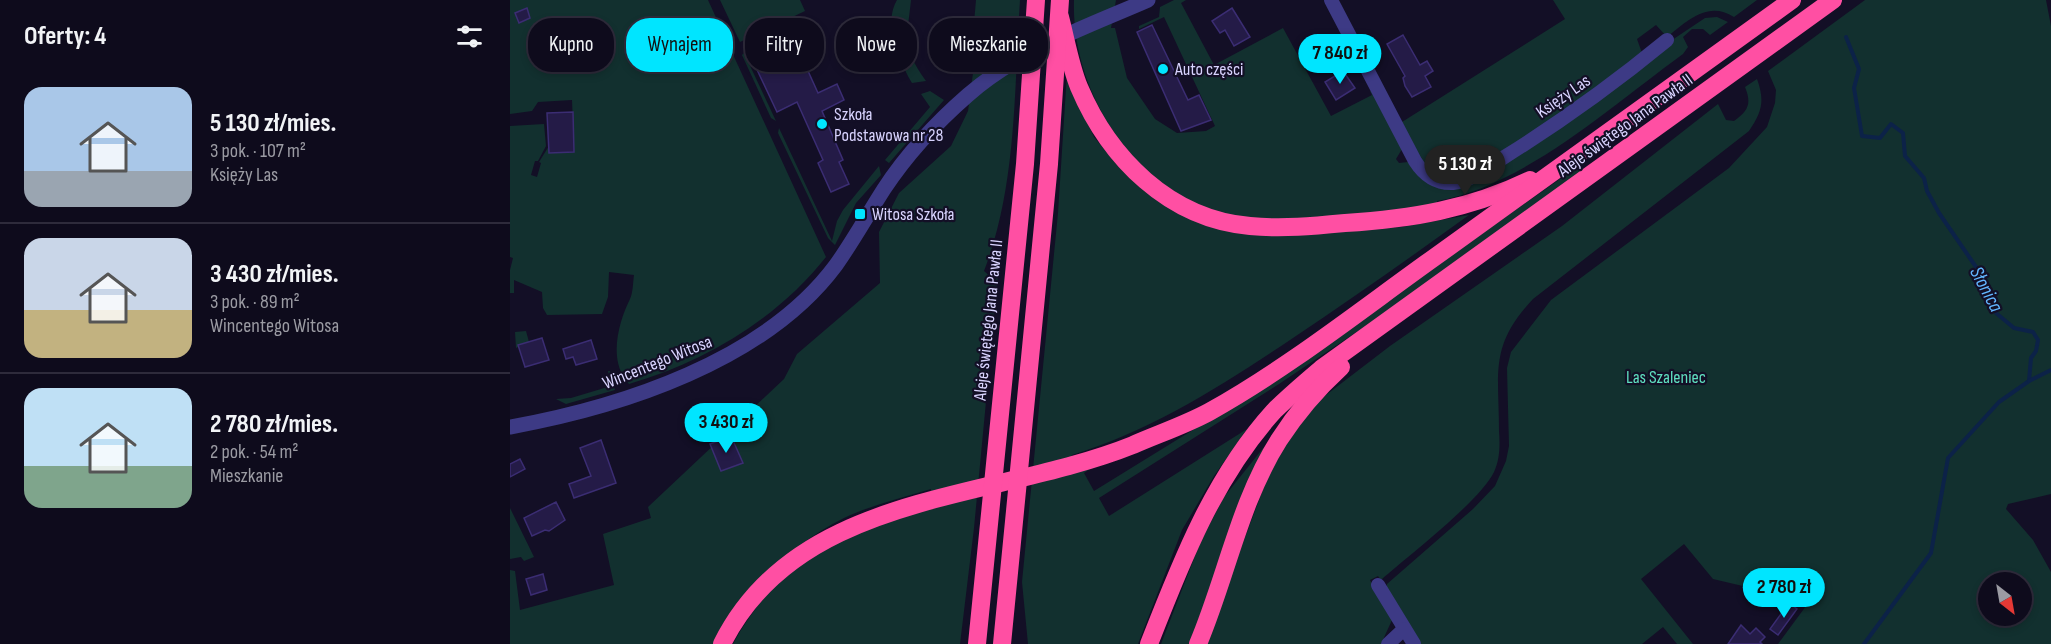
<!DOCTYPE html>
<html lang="pl">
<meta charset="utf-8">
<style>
:root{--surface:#0e0b1c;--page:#1c1929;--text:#f1f3f6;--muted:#9b9ba3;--line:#2e2b3b;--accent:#00e5ff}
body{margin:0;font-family:"Sofia Sans Condensed",sans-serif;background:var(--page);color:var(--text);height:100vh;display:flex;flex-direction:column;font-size:22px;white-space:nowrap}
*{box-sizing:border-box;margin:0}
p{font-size:20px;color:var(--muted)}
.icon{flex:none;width:33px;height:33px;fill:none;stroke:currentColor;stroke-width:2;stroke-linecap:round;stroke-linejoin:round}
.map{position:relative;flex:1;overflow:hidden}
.sheet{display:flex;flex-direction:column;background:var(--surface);width:510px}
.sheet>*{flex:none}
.guide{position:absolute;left:18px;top:18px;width:570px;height:54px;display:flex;gap:12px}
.needle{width:39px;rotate:149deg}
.fabs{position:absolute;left:1468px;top:572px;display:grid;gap:12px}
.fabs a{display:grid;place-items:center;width:54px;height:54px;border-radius:50%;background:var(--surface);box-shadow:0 3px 9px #0003,0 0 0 2px var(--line);font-size:30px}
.price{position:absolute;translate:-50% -51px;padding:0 14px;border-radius:21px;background:var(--accent);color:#111;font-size:20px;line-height:39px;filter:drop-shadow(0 2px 3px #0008)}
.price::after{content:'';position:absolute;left:50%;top:36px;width:18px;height:14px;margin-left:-9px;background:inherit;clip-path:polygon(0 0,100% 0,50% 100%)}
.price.current{background:#222;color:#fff}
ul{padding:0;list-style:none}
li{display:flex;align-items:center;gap:18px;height:150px;padding:0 24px}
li+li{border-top:2px solid var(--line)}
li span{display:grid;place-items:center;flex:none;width:168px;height:120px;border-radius:18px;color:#555}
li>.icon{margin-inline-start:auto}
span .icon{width:72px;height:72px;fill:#fffc;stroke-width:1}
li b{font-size:26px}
h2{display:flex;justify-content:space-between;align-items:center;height:72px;padding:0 24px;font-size:26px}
.chip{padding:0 21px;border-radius:24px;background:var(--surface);box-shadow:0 3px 9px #0003,0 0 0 2px var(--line);font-size:21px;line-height:54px}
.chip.current{background:var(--accent);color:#111}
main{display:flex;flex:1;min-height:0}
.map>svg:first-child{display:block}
.green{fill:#12302f;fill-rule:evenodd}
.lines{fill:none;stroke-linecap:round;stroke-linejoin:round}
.stream{stroke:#0c2248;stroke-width:4}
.building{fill:#241b47;stroke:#3b2d73;stroke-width:1.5}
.minor{stroke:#3d3a85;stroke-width:14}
.tertiary{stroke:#3d3a85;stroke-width:15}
.motorway{stroke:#ff4fa3;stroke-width:18}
.poi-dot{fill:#00e5ff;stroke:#130f26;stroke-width:2}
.labels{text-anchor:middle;stroke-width:4.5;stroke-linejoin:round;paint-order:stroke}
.poi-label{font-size:18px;fill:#d9d4ff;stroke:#130f26;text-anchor:start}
.street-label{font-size:18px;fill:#d9d4ff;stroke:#130f26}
.park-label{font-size:18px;fill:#5fe0c0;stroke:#130f26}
.water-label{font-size:20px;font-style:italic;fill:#62b6ff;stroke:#130f26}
</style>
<main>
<section class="sheet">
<h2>Oferty: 4<svg class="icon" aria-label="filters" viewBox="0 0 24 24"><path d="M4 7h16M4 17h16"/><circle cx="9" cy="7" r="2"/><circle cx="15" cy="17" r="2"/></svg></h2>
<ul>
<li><span style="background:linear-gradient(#a9c7e8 70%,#9aa5b1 0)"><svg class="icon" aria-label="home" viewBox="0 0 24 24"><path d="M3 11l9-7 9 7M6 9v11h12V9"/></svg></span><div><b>5 130 zł/mies.</b><p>3 pok. · 107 m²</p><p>Księży Las</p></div></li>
<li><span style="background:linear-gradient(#c9d6e8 60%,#c2b280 0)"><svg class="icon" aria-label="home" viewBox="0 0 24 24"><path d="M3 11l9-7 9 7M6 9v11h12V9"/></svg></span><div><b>3 430 zł/mies.</b><p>3 pok. · 89 m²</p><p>Wincentego Witosa</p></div></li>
<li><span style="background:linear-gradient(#bfe0f5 65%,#7fa58c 0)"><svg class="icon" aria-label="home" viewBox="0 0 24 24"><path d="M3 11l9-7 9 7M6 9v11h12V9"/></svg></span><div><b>2 780 zł/mies.</b><p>2 pok. · 54 m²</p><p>Mieszkanie</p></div></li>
</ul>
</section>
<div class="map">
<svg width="1541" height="644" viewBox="0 0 1541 644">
<rect width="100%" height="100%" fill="#130f26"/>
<g class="green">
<path d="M 0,0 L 198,0 L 316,257 C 267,319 195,362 119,384 C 97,361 109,321 120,299 C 123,293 123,282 124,275 L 99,272 L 98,297 L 92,314 L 37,315 L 33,308 L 32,292 L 4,280 L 4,293 L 0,293 L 0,270 L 3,258 L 0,257 L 0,126 L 34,124 L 36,146 L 28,161 L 25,161 L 21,175 L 27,177 L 31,163 L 29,162 L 39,146 L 39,153 L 64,152 L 62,100 L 28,102 L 22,111 L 0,114 Z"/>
<polygon points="210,0 290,0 295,11 230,42"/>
<path d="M 387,0 L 401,0 C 397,39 391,46 416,81 L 402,83 L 399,78 C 388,56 373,24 387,0 Z"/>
<path d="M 466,0 L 510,0 C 504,90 507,186 474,271 L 484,280 L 488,275 L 464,528 L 450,644 L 223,644 C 244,605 277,566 316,545 C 348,529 386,519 419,506 L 421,489 C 392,498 361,505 334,518 C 277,546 238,591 205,644 L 0,644 L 0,570 L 5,571 L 10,610 L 104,585 L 93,534 L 141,518 L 138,507 L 274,379 L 287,354 L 370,283 L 369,232 L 389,193 L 441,146 L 458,111 L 463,73 L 460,69 Z"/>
<path d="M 564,0 L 606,0 L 601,28 L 605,28 L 617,78 L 645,119 L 667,133 L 696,131 L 705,126 L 654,17 L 629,29 L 629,26 L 649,17 L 650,7 L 664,0 L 676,0 L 671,3 L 704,65 L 773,28 L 821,116 L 862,95 L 860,91 L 865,91 L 892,149 L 886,159 L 889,163 L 898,162 L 903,169 L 942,187 L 1195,18 L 1207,17 L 1218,22 L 1200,35 L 1193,29 L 1182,29 L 1173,37 L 1178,47 L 1173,54 C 1101,106 1016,185 927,201 L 927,207 C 870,212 766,230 713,214 C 623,187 561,92 564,0 Z"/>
<path d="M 1043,0 L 1247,0 L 1224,17 C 1198,0 1177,21 1157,37 L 1146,25 L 1127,39 L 1132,53 L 1056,113 L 955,175 L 937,178 L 915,168 L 892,122 L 1055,19 Z"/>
<path d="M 1355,0 L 1536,0 L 1541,26 L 1541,494 L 1498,504 L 1496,509 L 1523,540 L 1541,572 L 1541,644 L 1268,644 L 1313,583 L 1237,587 L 1203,579 L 1174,544 L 1131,579 L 1183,644 L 1167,644 L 1153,627 L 1132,644 L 909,644 L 877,590 L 877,584 L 963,509 L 985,486 L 996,461 L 999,446 L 997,368 L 1001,352 L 1041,300 L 1219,168 L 1257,127 L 1265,103 L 1266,90 L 1258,71 ZM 1479,582 L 1512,582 L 1512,615 L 1479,615 Z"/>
<polygon points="234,53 266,121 261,118 232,55"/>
<path d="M 557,73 L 567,101 L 584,137 L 607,165 L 641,194 L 677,216 L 818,232 L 892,227 L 959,215 C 901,257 843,298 783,338 C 713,385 643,430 562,455 L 558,472 L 588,463 L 574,473 L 584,491 L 759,383 L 1070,165 L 1075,171 L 912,288 L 769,384 L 589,498 L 599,516 L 737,429 L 704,476 L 672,530 L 628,644 L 518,644 L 512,582 L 548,213 Z"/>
<path d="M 1247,79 C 1255,101 1252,112 1239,131 L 1023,299 C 979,346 989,372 989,431 C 990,445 990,459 984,472 C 970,501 898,556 871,580 L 868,576 L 860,580 L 882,620 L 871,644 L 695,644 L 764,460 L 803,405 L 880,346 L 1052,226 L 1208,104 L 1216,120 L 1224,121 C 1238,111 1242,104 1235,87 Z"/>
<polygon points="420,91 434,100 379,163 375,160 420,107 411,94"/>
<polygon points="269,128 322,241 327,221 333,210 369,166 371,175 346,203 325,245 318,238 268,133"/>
<polygon points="16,331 19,342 6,348 5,332"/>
<polygon points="98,371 100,371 105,390 56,404 46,399 61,398 101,386"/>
<polygon points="754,447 679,644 651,644 690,543 714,497"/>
<polygon points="0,508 24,557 14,561 11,557 0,559"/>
</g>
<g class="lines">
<g class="stream">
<polyline points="1336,37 1349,69 1344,88 1352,136 1370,138 1381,124 1393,133 1395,156 1414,178 1417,191 1429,213 1477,283 1486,313 1504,328 1523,332 1528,340 1526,351 1521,358 1519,381 1489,402 1438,458 1421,553 1354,644"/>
<polyline points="1519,381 1541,370"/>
</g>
</g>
<g class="building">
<polygon points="17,8 20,18 9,23 5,13"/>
<polygon points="722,8 740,37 724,46 715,30 710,33 702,21"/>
<polygon points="642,25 678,100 689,95 701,120 671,131 627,32"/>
<polygon points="893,35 910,65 917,61 923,71 915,76 921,87 902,97 895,86 893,78 895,76 877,44"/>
<polygon points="284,40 308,93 327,84 334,100 312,111 333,160 329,162 339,184 321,192 308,163 313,160 287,102 267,112 242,59"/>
<polygon points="833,71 845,88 826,100 815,82"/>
<polygon points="63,112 64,152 39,153 37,113"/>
<polygon points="32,338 39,360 15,367 8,345"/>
<polygon points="81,340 87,359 66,365 63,357 56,359 53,349"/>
<polygon points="221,436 233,463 211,471 200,444"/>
<polygon points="91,440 106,483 64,498 59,484 81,476 70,448"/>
<polygon points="10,459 15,469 0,477 0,464"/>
<polygon points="46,502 55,520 39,531 35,530 22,536 14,518"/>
<polygon points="33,574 37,590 21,595 16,579"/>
<polygon points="1279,603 1287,609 1268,635 1260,629"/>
<polygon points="1231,625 1240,634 1246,628 1255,637 1250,642 1252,644 1218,644"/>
</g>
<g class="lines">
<g class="minor">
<path d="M 821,0 L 905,161 C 914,175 925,184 943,183 C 962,181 980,166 996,156 C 1052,121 1106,82 1157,40"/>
<polyline points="868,585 904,644"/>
<polyline points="878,644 894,629"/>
</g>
<path class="tertiary" d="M 0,427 C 111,407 255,361 326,265 C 343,241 358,214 374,189 C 397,154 427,122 458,95 C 509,50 576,27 638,0"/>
<g class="motorway">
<path d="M 550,17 C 556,40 560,65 569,87 C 599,158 659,219 740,226 C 772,229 804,226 835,223 C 901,219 960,209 1020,180"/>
<path d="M 212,644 C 288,491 484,501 623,445 C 648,434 675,425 699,412 C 778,368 852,309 925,257 C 1044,172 1163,86 1282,0"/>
<polyline points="467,644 515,164 526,0"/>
<polyline points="492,644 539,164 550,0"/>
<path d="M 639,644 C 671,562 704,477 764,411 C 779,396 796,382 812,368 L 1323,0"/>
<path d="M 688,644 C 716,578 730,501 769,440 C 787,412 807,389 831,367"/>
</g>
</g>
<g class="poi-dot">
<circle cx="653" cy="69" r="6"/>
<circle cx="312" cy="124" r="6"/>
<rect x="344" y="208" width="12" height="12" rx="3"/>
</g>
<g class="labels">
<g class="poi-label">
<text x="665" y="75">Auto części</text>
<text x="324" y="120">Szkoła<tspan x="324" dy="21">Podstawowa nr 28</tspan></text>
<text x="362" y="220">Witosa Szkoła</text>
</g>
<g class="street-label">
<text transform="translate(1053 96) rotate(-35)" y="6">Księży Las</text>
<text transform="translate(1115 125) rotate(-36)" y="6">Aleje świętego Jana Pawła II</text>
<text transform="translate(478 320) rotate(-84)" y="6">Aleje świętego Jana Pawła II</text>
<text transform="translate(147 362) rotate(-22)" y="6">Wincentego Witosa</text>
</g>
<g class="park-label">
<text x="1156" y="383">Las Szaleniec</text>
</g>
<g class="water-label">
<text transform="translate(1477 289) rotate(62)" y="7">Słonica</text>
</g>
</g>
</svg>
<div class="fabs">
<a><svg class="needle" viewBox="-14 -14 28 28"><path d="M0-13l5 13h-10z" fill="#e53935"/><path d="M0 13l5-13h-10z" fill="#9b9ba3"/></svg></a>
</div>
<b class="price" style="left:830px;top:85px">7 840 zł</b>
<b class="price current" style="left:955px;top:196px">5 130 zł</b>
<b class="price" style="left:216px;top:454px">3 430 zł</b>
<b class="price" style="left:1274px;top:619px">2 780 zł</b>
<div class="guide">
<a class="chip">Kupno</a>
<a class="chip current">Wynajem</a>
<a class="chip">Filtry</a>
<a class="chip">Nowe</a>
<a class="chip">Mieszkanie</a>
</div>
</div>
</main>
